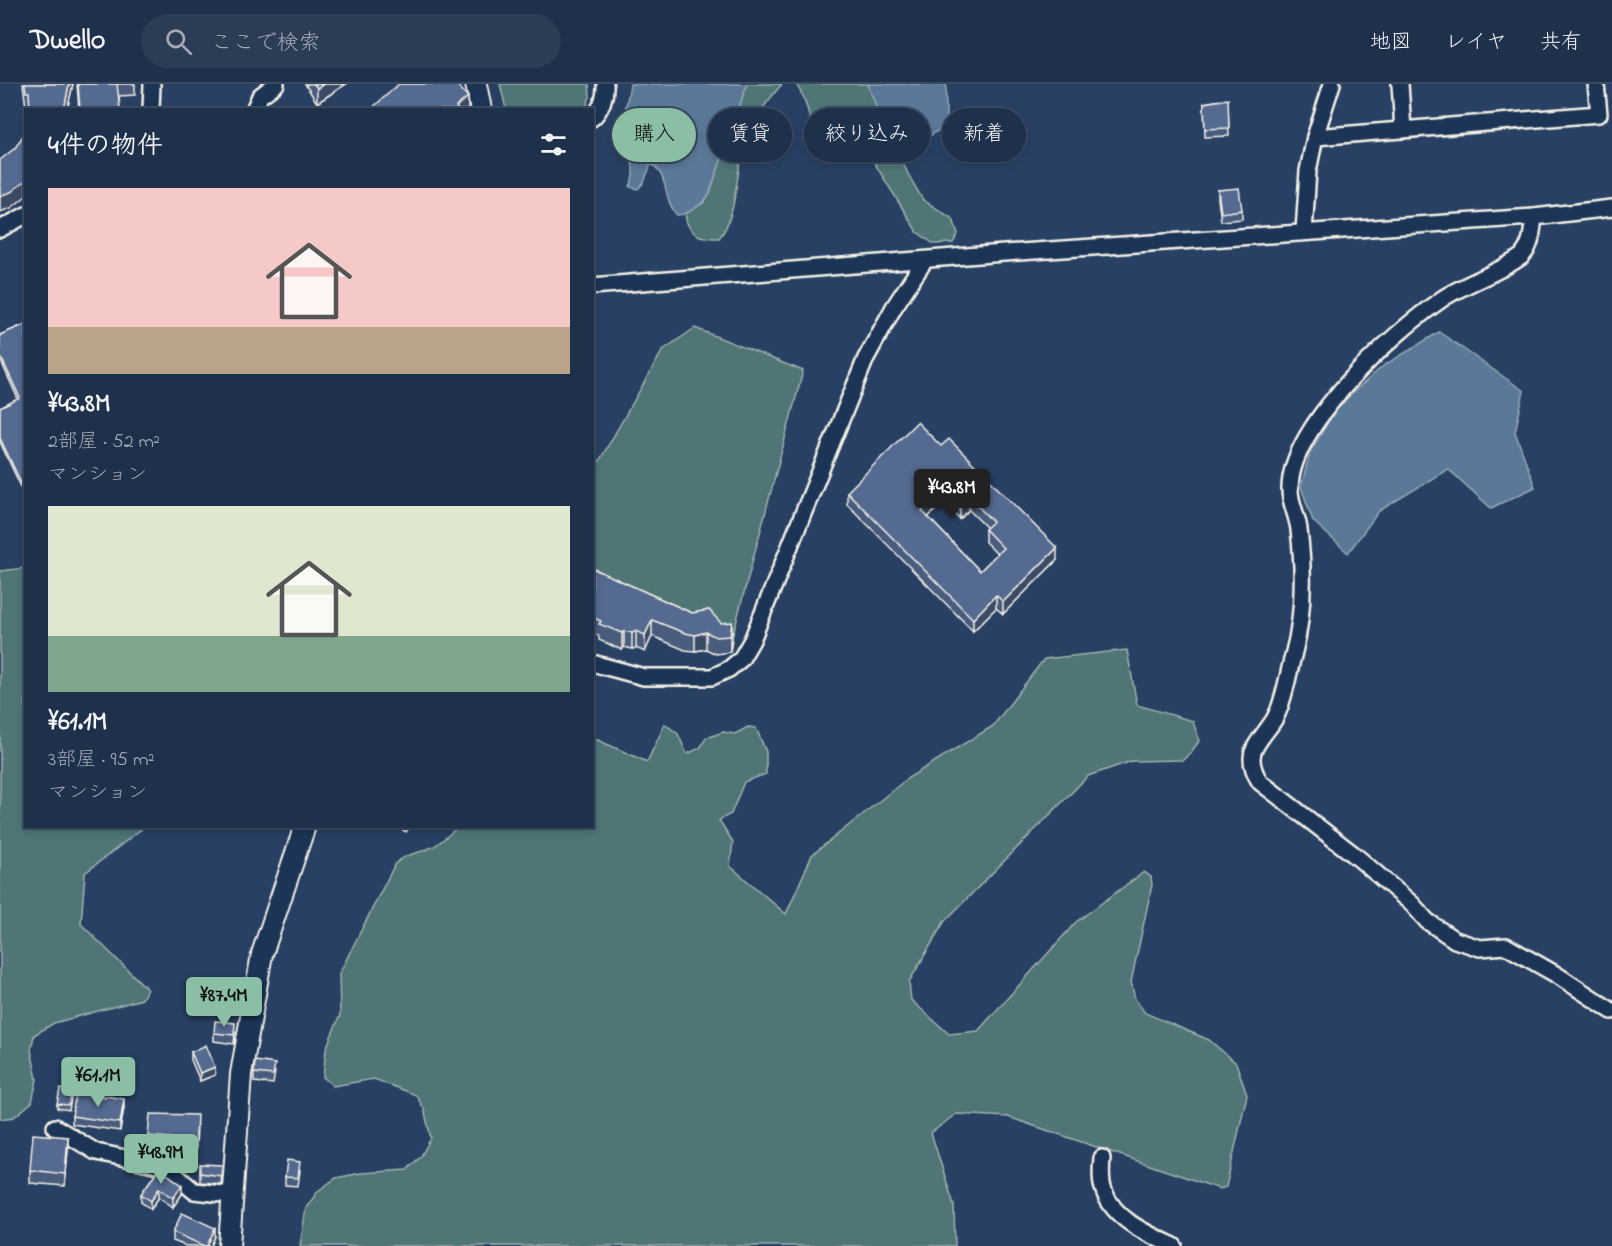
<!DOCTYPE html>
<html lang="ja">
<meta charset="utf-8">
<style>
:root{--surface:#1e304a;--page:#2b3c54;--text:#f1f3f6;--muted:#a1a9b5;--line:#3c4b62;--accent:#8abfa5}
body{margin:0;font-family:"Indie Flower","Klee One",sans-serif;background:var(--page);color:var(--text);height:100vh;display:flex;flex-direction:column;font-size:22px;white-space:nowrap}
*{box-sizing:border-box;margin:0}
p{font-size:20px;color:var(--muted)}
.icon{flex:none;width:33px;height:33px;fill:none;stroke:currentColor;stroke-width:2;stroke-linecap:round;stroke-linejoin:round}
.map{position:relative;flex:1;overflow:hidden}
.sheet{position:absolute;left:24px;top:24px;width:570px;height:720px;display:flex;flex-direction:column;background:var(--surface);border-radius:0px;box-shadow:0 3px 9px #0003,0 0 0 2px var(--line)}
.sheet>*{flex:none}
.guide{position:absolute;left:612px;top:24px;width:570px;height:54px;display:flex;gap:12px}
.price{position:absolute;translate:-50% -51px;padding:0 14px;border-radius:6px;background:var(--accent);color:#111;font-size:20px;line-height:39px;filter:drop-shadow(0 2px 3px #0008)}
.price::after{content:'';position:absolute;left:50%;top:36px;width:18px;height:14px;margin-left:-9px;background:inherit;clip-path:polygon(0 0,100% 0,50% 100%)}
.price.active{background:#222;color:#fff}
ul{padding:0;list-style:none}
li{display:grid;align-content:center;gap:12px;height:318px;padding:0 24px}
li span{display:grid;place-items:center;height:186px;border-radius:0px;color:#555}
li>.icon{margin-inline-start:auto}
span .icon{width:108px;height:108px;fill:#fffc;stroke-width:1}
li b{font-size:26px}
h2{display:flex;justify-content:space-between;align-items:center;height:72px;padding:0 24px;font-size:26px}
.chip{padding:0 21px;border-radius:27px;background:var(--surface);box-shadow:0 3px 9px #0003,0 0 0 2px var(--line);font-size:21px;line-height:54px}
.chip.active{background:var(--accent);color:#111}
header{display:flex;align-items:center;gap:36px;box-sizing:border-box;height:84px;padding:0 30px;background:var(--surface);border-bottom:2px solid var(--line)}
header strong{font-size:28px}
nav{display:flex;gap:33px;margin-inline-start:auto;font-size:21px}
.search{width:420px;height:54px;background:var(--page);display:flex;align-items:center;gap:15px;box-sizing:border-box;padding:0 21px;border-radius:33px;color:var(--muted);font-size:22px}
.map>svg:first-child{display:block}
.green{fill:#4f7476;stroke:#a2b2af;stroke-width:1.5}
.water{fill:#5a7897;stroke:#98a8b7;stroke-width:1.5}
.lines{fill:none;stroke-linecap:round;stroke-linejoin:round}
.minor-casing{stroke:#f4f1e8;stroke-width:20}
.major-casing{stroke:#f4f1e8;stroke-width:24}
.minor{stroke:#1d3557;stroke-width:15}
.major{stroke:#1d3557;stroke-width:20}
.wall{fill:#485c7d;stroke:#f4f1e8;stroke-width:1.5;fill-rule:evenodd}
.shaded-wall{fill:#3b4b66;stroke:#f4f1e8;stroke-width:1.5}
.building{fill:#546b91;stroke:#f4f1e8;stroke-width:1.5;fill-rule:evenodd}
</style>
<header>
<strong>Dwello</strong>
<div class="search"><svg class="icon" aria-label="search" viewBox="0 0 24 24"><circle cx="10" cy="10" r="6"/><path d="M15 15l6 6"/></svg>ここで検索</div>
<nav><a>地図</a><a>レイヤ</a><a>共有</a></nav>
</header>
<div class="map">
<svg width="1612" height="1162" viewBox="0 0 1612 1162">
<rect width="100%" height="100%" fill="#284063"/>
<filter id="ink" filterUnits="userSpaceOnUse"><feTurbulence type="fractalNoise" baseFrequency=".0167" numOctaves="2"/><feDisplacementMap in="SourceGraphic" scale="12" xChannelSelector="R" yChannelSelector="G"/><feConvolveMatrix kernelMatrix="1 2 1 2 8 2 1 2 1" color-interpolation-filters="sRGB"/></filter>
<g filter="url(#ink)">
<g class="green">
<polygon points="500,0 589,0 590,13 585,25 506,25"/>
<path d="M 747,0 L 782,0 C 765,20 748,42 742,68 C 736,93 736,135 719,154 C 700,155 687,150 685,130 L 703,119 L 709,111 Z"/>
<polygon points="796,0 868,0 879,30 890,49 908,90 923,116 953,135 958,150 953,159 934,160 917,148 864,62 846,51 830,54 818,49 810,34 804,14"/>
<polygon points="695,244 803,287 732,554 721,555 593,501 593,388 663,266"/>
<polygon points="25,484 26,742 144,743 85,789 81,840 147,905 142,915 54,939 34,951 31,966 37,995 32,1018 14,1033 0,1035 0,487"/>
<path d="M 1127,566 L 1137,621 L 1193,637 L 1199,657 L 1192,667 L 1183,676 L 1132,677 L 1088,692 L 944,838 L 909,898 L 911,916 L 949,950 L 978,947 L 1076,838 L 1144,788 L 1151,793 L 1152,801 L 1131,898 L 1135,915 L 1145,929 L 1209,956 L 1236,979 L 1247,1011 L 1226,1103 L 1220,1105 L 1008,1033 L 956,1030 L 931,1049 L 954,1121 L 955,1162 L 300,1162 L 306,1124 L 318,1107 L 336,1094 L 361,1089 L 407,1086 L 421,1072 L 431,1054 L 424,1025 L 416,1011 L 374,995 L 333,1002 L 323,993 L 326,965 L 340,931 L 339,890 L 395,780 C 408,768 416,771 430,764 C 440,760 449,750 458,743 L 592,742 L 593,654 L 647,678 L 665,640 L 678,650 L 687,670 L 700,664 L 706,654 L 723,648 L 735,650 L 748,643 L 756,644 L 766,668 L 766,690 L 744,698 L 731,730 L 719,736 L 733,758 L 730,782 L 786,830 L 812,771 L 908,694 L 993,642 L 1044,575 Z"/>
</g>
<g class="water">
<path d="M 630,0 L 747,0 L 709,111 C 701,121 690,130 677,131 C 663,117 669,90 651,80 L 644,98 L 638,105 L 630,103 C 639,80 626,69 624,48 C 622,33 628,15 630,0 Z"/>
<path d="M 868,0 L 946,0 L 946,34 L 944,43 L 931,51 L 903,57 C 880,42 877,25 868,0 Z"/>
<polygon points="1439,248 1524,307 1515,348 1535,403 1491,424 1448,385 1379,427 1348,469 1313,437 1301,403 1310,368 1338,322 1383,282"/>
</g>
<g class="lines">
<defs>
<g id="minor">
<polyline points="1400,0 1403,46"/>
<polyline points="151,26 152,0"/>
<polyline points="254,26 260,12 276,0"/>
<path d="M 592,34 C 601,26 606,12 605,0"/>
<polyline points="1315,53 1599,30 1596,0"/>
<path d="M 1534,133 C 1532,147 1532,161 1522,172 C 1501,188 1466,199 1442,215 C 1393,249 1289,342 1290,406 C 1290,419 1298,433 1299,446 C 1304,487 1304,532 1293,572 C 1288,590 1284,618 1275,634 C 1269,645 1257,656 1253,668 C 1250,678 1255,690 1260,698 L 1357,773 L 1412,820 L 1427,837 L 1455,856 L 1480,864 L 1506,862 L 1557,891 L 1612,927"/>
<polyline points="0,145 26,131"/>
<polyline points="1304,148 1308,87 1315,53 1332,0"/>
<polyline points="592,202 1004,169 1534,133 1612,124"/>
<polyline points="592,579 644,593 712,593 729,585 741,575 752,556 866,274 894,223 925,176"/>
<polyline points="55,1043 96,1068 154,1080 168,1085 194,1107 232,1111"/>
<path d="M 1102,1074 C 1101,1085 1100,1097 1104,1107 C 1114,1136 1148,1150 1174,1162"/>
</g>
<g id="major">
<polyline points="476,0 481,26"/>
<polyline points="229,1162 241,990 262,870 305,742"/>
</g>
</defs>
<use href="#minor" class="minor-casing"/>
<use href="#major" class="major-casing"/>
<use href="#minor" class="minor"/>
<use href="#major" class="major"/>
</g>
<g class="wall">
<polygon points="23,0 73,0 67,26 29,26 29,24 26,24"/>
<polygon points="77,0 135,0 135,11 119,12 120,26 79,26"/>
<polygon points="305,0 346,0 317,19"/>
<polygon points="1228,15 1229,52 1205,53 1204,19"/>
<polygon points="1218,106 1242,126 1242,135 1221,137 1218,115"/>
<polygon points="26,240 22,405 0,358 0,324 18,315 0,275 0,251"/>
<path d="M 941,362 L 1057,476 L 1003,530 L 996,524 L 973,547 L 847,420 L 847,408 ZM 944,418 L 960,435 L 969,426 L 987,444 L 985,445 L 985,458 L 997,470 L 980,487 L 928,433 Z"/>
<polygon points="592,484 692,529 709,526 732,554 730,568 716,570 706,565 695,567 685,566 652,552 645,568 636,564 632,565 624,563 622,566 599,556 599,552 592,549"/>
<polygon points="396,742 410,742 406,748"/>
<polygon points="235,948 234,960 214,957 214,949"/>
<polygon points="191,968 215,991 200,997 191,976"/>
<polygon points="275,988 273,1000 254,998 254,989"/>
<polygon points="72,1011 69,1026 57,1024 57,1020"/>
<polygon points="124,1023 120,1047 72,1040 72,1032"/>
<polygon points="197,1042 195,1083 180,1083 172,1076 172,1065 148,1063 148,1052"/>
<polygon points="68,1065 65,1102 30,1099 30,1086"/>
<polygon points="200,1080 222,1090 221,1100 200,1098"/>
<polygon points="159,1084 182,1110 173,1123 159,1113 151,1125 141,1118 141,1110"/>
<polygon points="300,1086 298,1102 285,1101 285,1093"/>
<polygon points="173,1148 215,1152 211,1162 186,1162 173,1157"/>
</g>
<g class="shaded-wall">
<polygon points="69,0 73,0 67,26 64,26"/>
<polygon points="324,0 346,0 317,19 317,4"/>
<polygon points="468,13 468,26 456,26 456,23"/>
<polygon points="26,96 26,112 11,124 0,128 0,112"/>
<polygon points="26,400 26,404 22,405 22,401"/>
<polygon points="944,406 944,418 922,439 922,427"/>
<polygon points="969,413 969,426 960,435 960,422"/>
<polygon points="1057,464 1057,476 1003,530 1003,518"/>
<polygon points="996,511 996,524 973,547 973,535"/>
<polygon points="652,536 652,552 645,568 645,551"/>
<polygon points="732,538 732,554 730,568 730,552"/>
<polygon points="624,547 624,563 622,566 622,549"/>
<polygon points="636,547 636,564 632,565 632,549"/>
<polygon points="706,548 706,565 695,567 695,551"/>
<polygon points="215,983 215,991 200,997 200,989"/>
<polygon points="124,1015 124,1023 120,1047 120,1039"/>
<polygon points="68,1053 68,1065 65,1102 65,1090"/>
<polygon points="182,1101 182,1110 173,1123 173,1114"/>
<polygon points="159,1104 159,1113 151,1125 151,1117"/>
<polygon points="215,1144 215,1152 211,1162 207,1162"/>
</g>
<g class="building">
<polygon points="25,0 69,0 64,26 30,26 29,8 26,8"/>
<polygon points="78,0 117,0 120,26 80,26"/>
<polygon points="314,0 324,0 317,4"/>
<polygon points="399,0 456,0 468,13 456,23 458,26 370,26"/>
<polygon points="1228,15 1229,44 1205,45 1204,19"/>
<polygon points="26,47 26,96 11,108 0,112 0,76 15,64"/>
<polygon points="1239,104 1242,126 1221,129 1218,106"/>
<polygon points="26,240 26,400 22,401 0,354 0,324 20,314 0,271 0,251"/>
<path d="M 917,338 L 941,362 L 949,355 L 1057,464 L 1003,518 L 996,511 L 973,535 L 847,408 ZM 944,406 L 960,422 L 969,413 L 993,438 L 985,445 L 1003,464 L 980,487 L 922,427 Z"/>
<polygon points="592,484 692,529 709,526 721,539 732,538 730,552 716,553 706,548 695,551 685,549 652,536 645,551 636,547 632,549 624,547 622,549 599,540 601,537 592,533"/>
<polygon points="215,937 235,939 234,951 214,949"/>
<polygon points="206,961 215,983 200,989 191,968"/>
<polygon points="255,977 275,980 273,991 254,989"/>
<polygon points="60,1005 72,1007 69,1021 57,1020"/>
<polygon points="76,1008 105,1014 105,1012 124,1015 120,1039 72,1032"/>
<polygon points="150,1030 197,1031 195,1072 180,1071 172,1065 172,1054 148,1052"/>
<polygon points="33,1050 68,1053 65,1090 30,1086"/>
<polygon points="287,1076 300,1078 298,1094 285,1093"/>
<polygon points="200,1080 222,1081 221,1092 200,1089"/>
<polygon points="159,1084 182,1101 173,1114 159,1104 151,1117 141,1110"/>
<polygon points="182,1129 215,1144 207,1162 204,1162 173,1148"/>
</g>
</g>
</svg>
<b class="price active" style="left:952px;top:436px">¥43.8M</b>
<b class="price" style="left:224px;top:944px">¥87.4M</b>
<b class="price" style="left:98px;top:1024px">¥61.1M</b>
<b class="price" style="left:161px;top:1101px">¥48.9M</b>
<div class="guide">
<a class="chip active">購入</a>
<a class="chip">賃貸</a>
<a class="chip">絞り込み</a>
<a class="chip">新着</a>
</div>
<section class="sheet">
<h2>4件の物件<svg class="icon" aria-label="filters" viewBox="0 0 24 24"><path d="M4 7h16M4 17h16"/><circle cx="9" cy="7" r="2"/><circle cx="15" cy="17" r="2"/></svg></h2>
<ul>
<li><span style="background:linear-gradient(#f6c9c9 75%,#b9a48a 0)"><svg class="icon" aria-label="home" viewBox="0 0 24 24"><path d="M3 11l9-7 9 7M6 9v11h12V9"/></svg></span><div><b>¥43.8M</b><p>2部屋 · 52 m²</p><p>マンション</p></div></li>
<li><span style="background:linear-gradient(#dfe7d0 70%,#7fa58c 0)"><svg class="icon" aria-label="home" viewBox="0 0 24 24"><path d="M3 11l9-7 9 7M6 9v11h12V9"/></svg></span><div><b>¥61.1M</b><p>3部屋 · 95 m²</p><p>マンション</p></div></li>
</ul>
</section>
</div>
